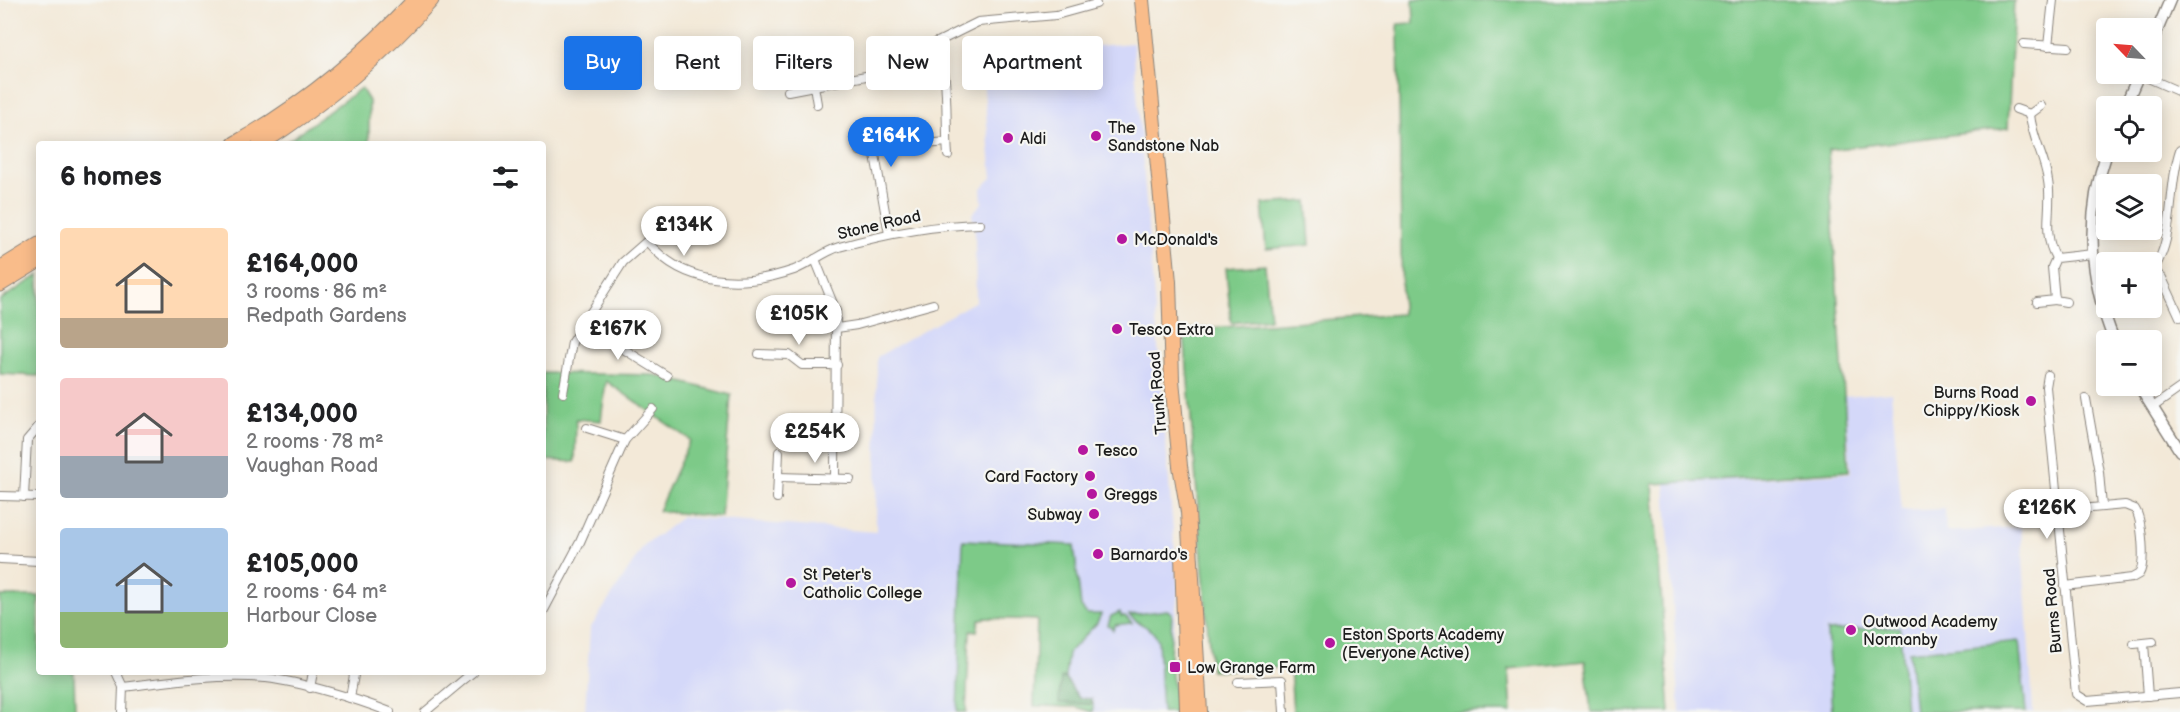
<!DOCTYPE html>
<meta charset="utf-8">
<style>
:root{--surface:#fff;--page:#f6f6f6;--text:#202124;--muted:#757577;--accent:#1a73e8}
body{margin:0;font-family:"Balsamiq Sans",sans-serif;background:var(--page);color:var(--text);height:100vh;display:flex;flex-direction:column;font-size:22px;white-space:nowrap}
*{box-sizing:border-box;margin:0}
p{font-size:20px;color:var(--muted)}
.icon{flex:none;width:33px;height:33px;fill:none;stroke:currentColor;stroke-width:2;stroke-linecap:round;stroke-linejoin:round}
.map{position:relative;flex:1;overflow:hidden}
.drawer{position:absolute;left:36px;top:141px;width:510px;height:534px;display:flex;flex-direction:column;background:var(--surface);border-radius:6px;box-shadow:0 3px 15px #0003}
.drawer>*{flex:none}
.top-card{position:absolute;left:564px;top:36px;width:570px;height:54px;display:flex;gap:12px}
.needle{width:39px;rotate:295deg}
.controls{position:absolute;left:2096px;top:18px;display:grid;gap:12px}
.controls a{display:grid;place-items:center;width:66px;height:66px;border-radius:6px;background:var(--surface);box-shadow:0 3px 15px #0003;font-size:30px}
.price{position:absolute;translate:-50% -51px;padding:0 14px;border-radius:21px;background:#fff;color:#222;font-size:20px;line-height:39px;filter:drop-shadow(0 2px 3px #0008)}
.price::after{content:'';position:absolute;left:50%;top:36px;width:18px;height:14px;margin-left:-9px;background:inherit;clip-path:polygon(0 0,100% 0,50% 100%)}
.price.current{background:var(--accent);color:#fff}
ul{padding:0;list-style:none}
li{display:flex;align-items:center;gap:18px;height:150px;padding:0 24px}
li span{display:grid;place-items:center;flex:none;width:168px;height:120px;border-radius:6px;color:#555}
li>.icon{margin-inline-start:auto}
span .icon{width:72px;height:72px;fill:#fffc;stroke-width:1}
li b{font-size:26px}
h2{display:flex;justify-content:space-between;align-items:center;height:72px;padding:0 24px;font-size:26px}
.chip{padding:0 21px;border-radius:6px;background:var(--surface);box-shadow:0 3px 15px #0003;font-size:21px;line-height:54px}
.chip.current{background:var(--accent);color:#fff}
.map>svg:first-child{display:block}
.built{fill:#d4d8f9}
.green{fill:#7dca88;stroke:#4c7352;stroke-width:1.5}
.forest{fill:#66ae74;stroke:#416548;stroke-width:1.5}
.lines{fill:none;stroke-linecap:round;stroke-linejoin:round}
.minor-casing{stroke:#88827a;stroke-width:10}
.tertiary-casing{stroke:#88827a;stroke-width:13}
.primary-casing{stroke:#88827a;stroke-width:16}
.trunk-casing{stroke:#88827a;stroke-width:17}
.minor{stroke:#fff;stroke-width:8}
.tertiary{stroke:#fff;stroke-width:10}
.primary{stroke:#f9bc8a;stroke-width:14}
.trunk{stroke:#f9bc8a;stroke-width:15}
.poi-dot{fill:#b5179e;stroke:#f6f6f2;stroke-width:2}
.labels{text-anchor:middle;stroke-width:4.5;stroke-linejoin:round;paint-order:stroke}
.poi-label{font-size:16px;fill:#1c1c1c;stroke:#f6f6f2;text-anchor:start}
.street-label{font-size:16px;fill:#1c1c1c;stroke:#f6f6f2}
</style>
<div class="map">
<svg width="2180" height="712" viewBox="0 0 2180 712">
<rect width="100%" height="100%" fill="#f6f6f2"/>
<filter id="ink" filterUnits="userSpaceOnUse"><feTurbulence type="fractalNoise" baseFrequency=".0167" numOctaves="2"/><feDisplacementMap in="SourceGraphic" scale="12" xChannelSelector="R" yChannelSelector="G"/><feConvolveMatrix kernelMatrix="1 2 1 2 8 2 1 2 1" color-interpolation-filters="sRGB"/></filter>
<filter id="wash" filterUnits="userSpaceOnUse"><feTurbulence type="fractalNoise" baseFrequency=".008" numOctaves="4" result="noise"/><feDisplacementMap in="SourceGraphic" scale="24" xChannelSelector="R" yChannelSelector="G"/><feGaussianBlur stdDeviation="1.35" result="paint"/><feColorMatrix in="noise" values="0 0 0 0 0 0 0 0 0 0 0 0 0 0 0 0 0 1.4 0 .05"/><feComposite in="paint" operator="in"/></filter>
<g filter="url(#wash)">
<rect width="100%" height="100%" fill="#f3e9d8"/>
<g class="built">
<polygon points="1133,43 1178,591 1170,660 1177,712 1093,712 1092,699 1079,698 1065,678 1068,653 1093,627 1101,614 1087,614 1081,607 1074,545 963,540 957,712 585,712 590,629 643,547 682,517 876,532 877,357 976,301 975,233 972,214 982,203 981,188 992,178 981,56"/>
<polygon points="1891,392 1902,511 1945,509 1946,532 2021,527 2033,712 1680,712 1665,484 1851,473 1845,396"/>
</g>
<g class="green">
<polygon points="1413,0 2014,1 2008,128 1828,150 1849,471 1653,484 1670,712 1591,712 1585,661 1509,669 1512,712 1293,712 1290,667 1211,671 1184,330 1402,314 1398,24 1414,23"/>
<polygon points="361,88 369,101 369,144 284,144"/>
<polygon points="1307,201 1310,245 1266,249 1262,204"/>
<polygon points="1265,265 1270,319 1231,323 1226,268"/>
<polygon points="39,275 39,376 0,374 0,300"/>
<polygon points="543,373 655,375 731,395 721,517 658,511 690,440 606,381 601,421 576,419 575,462 543,460"/>
<polygon points="963,540 1074,545 1081,607 1087,614 1101,614 1097,623 1068,653 1065,678 1062,678 1060,703 1093,704 1093,712 1076,707 1034,706 1037,620 985,618 979,620 977,631 970,631 966,712 957,712"/>
<polygon points="0,596 39,596 39,672 74,672 75,712 0,712"/>
<path d="M 1167,610 L 1172,613 L 1170,660 L 1177,712 L 1162,712 L 1158,640 C 1151,625 1139,626 1129,615 Z"/>
<polygon points="1120,612 1121,616 1125,616 1132,623 1115,625 1113,630 1108,625 1111,616"/>
<polygon points="1900,627 1906,712 1832,712 1827,631"/>
<polygon points="2019,641 2026,712 1915,712 1909,652"/>
</g>
<polygon class="forest" points="1061,678 1065,678 1079,698 1092,699 1093,704 1059,703"/>
</g>
<g filter="url(#ink)">
<g class="lines">
<defs>
<g id="minor">
<path d="M 936,42 C 950,70 945,123 948,155"/>
<polyline points="2024,44 2068,47"/>
<polyline points="2048,46 2053,0"/>
<polyline points="2139,74 2180,92"/>
<polyline points="814,86 817,104"/>
<polyline points="788,91 871,75 978,22 1056,15 1096,4"/>
<path d="M 2016,109 L 2030,114 C 2032,139 2045,157 2048,181 C 2053,209 2041,232 2056,258"/>
<polyline points="2030,114 2041,106"/>
<polyline points="860,151 874,149"/>
<polyline points="889,234 874,149 947,142"/>
<polyline points="815,259 836,311 835,478"/>
<polyline points="2153,270 2162,278 2180,317"/>
<path d="M 2151,272 C 2176,243 2167,187 2180,150"/>
<polyline points="2055,300 2066,302"/>
<polyline points="2037,302 2055,300 2052,267 2056,258 2093,254"/>
<polyline points="583,324 667,376"/>
<polyline points="837,328 857,325 933,304"/>
<polyline points="759,354 789,355 802,365 837,365"/>
<polyline points="2048,375 2046,387 2076,694 2087,701 2180,693"/>
<path d="M 563,393 L 572,342 L 623,262 L 647,241 C 683,286 742,288 794,270 C 810,264 823,252 839,247 C 886,234 932,225 980,224"/>
<polyline points="2086,399 2099,472 2102,507"/>
<polyline points="2153,407 2180,388"/>
<polyline points="587,428 625,440"/>
<polyline points="778,477 850,479"/>
<polyline points="0,496 39,497"/>
<polyline points="24,497 27,440 39,426"/>
<polyline points="777,498 779,452"/>
<path d="M 2058,511 L 2125,505 L 2135,509 C 2142,519 2146,564 2139,574 L 2132,578 L 2065,586"/>
<polyline points="0,559 39,561"/>
<polyline points="543,612 580,542 625,440 653,409"/>
<polyline points="2134,644 2153,642"/>
<polyline points="2144,644 2148,696"/>
<polyline points="116,672 123,687 122,712"/>
<polyline points="1238,682 1282,680 1284,712"/>
<path d="M 123,687 C 170,681 218,674 266,678 C 301,682 357,699 390,712"/>
<polyline points="310,688 313,672"/>
<polyline points="350,698 354,675 352,672"/>
<polyline points="425,712 473,672"/>
</g>
<g id="tertiary">
<polyline points="2151,45 2170,0"/>
<polyline points="2125,106 2139,74"/>
<path d="M 2107,152 C 2085,215 2089,279 2114,340"/>
<polyline points="2139,386 2180,451"/>
</g>
<g id="primary">
<polyline points="1142,0 1169,282 1172,380 1180,466 1188,512 1200,712"/>
<polyline points="1182,555 1187,712"/>
</g>
<g id="trunk">
<path d="M 235,144 C 302,106 362,57 415,0"/>
<path d="M 260,144 C 323,104 381,57 431,0"/>
<polyline points="0,269 39,245"/>
<polyline points="0,284 39,260"/>
</g>
</defs>
<use href="#minor" class="minor-casing"/>
<use href="#tertiary" class="tertiary-casing"/>
<use href="#primary" class="primary-casing"/>
<use href="#trunk" class="trunk-casing"/>
<use href="#minor" class="minor"/>
<use href="#tertiary" class="tertiary"/>
<use href="#primary" class="primary"/>
<use href="#trunk" class="trunk"/>
</g>
</g>
<g class="poi-dot">
<circle cx="1096" cy="136" r="6"/>
<circle cx="1008" cy="138" r="6"/>
<circle cx="1122" cy="239" r="6"/>
<circle cx="1117" cy="329" r="6"/>
<circle cx="2031" cy="401" r="6"/>
<circle cx="1083" cy="450" r="6"/>
<circle cx="1090" cy="476" r="6"/>
<circle cx="1092" cy="494" r="6"/>
<circle cx="1094" cy="514" r="6"/>
<circle cx="1098" cy="554" r="6"/>
<circle cx="791" cy="583" r="6"/>
<circle cx="1851" cy="630" r="6"/>
<circle cx="1330" cy="643" r="6"/>
<rect x="1169" y="661" width="12" height="12" rx="3"/>
</g>
<g class="labels">
<g class="poi-label">
<text x="1108" y="133">The<tspan x="1108" dy="18">Sandstone Nab</tspan></text>
<text x="1020" y="144">Aldi</text>
<text x="1134" y="245">McDonald's</text>
<text x="1129" y="335">Tesco Extra</text>
<text x="2019" y="398" text-anchor="end">Burns Road<tspan x="2019" dy="18">Chippy/Kiosk</tspan></text>
<text x="1095" y="456">Tesco</text>
<text x="1078" y="482" text-anchor="end">Card Factory</text>
<text x="1104" y="500">Greggs</text>
<text x="1082" y="520" text-anchor="end">Subway</text>
<text x="1110" y="560">Barnardo's</text>
<text x="803" y="580">St Peter's<tspan x="803" dy="18">Catholic College</tspan></text>
<text x="1863" y="627">Outwood Academy<tspan x="1863" dy="18">Normanby</tspan></text>
<text x="1342" y="640">Eston Sports Academy<tspan x="1342" dy="18">(Everyone Active)</tspan></text>
<text x="1187" y="673">Low Grange Farm</text>
</g>
<g class="street-label">
<text transform="translate(879 224) rotate(-13)" y="6">Stone Road</text>
<text transform="translate(1157 393) rotate(-95)" y="6">Trunk Road</text>
<text transform="translate(2052 611) rotate(-95)" y="6">Burns Road</text>
</g>
</g>
</svg>
<div class="controls">
<a><svg class="needle" viewBox="-14 -14 28 28"><path d="M0-13l5 13h-10z" fill="#e53935"/><path d="M0 13l5-13h-10z" fill="#757577"/></svg></a>
<a><svg class="icon" aria-label="locate" viewBox="0 0 24 24"><circle cx="12" cy="12" r="6"/><path d="M12 2v4M12 18v4M2 12h4M18 12h4"/></svg></a>
<a><svg class="icon" aria-label="layers" viewBox="0 0 24 24"><path d="M12 4l9 5-9 5-9-5zM3 14l9 5 9-5"/></svg></a>
<a>+</a>
<a>−</a>
</div>
<b class="price current" style="left:891px;top:168px">£164K</b>
<b class="price" style="left:684px;top:257px">£134K</b>
<b class="price" style="left:799px;top:346px">£105K</b>
<b class="price" style="left:618px;top:361px">£167K</b>
<b class="price" style="left:815px;top:464px">£254K</b>
<b class="price" style="left:2047px;top:540px">£126K</b>
<div class="top-card">
<a class="chip current">Buy</a>
<a class="chip">Rent</a>
<a class="chip">Filters</a>
<a class="chip">New</a>
<a class="chip">Apartment</a>
</div>
<section class="drawer">
<h2>6 homes<svg class="icon" aria-label="filters" viewBox="0 0 24 24"><path d="M4 7h16M4 17h16"/><circle cx="9" cy="7" r="2"/><circle cx="15" cy="17" r="2"/></svg></h2>
<ul>
<li><span style="background:linear-gradient(#ffd9b3 75%,#b9a48a 0)"><svg class="icon" aria-label="home" viewBox="0 0 24 24"><path d="M3 11l9-7 9 7M6 9v11h12V9"/></svg></span><div><b>£164,000</b><p>3 rooms · 86 m²</p><p>Redpath Gardens</p></div></li>
<li><span style="background:linear-gradient(#f6c9c9 65%,#9aa5b1 0)"><svg class="icon" aria-label="home" viewBox="0 0 24 24"><path d="M3 11l9-7 9 7M6 9v11h12V9"/></svg></span><div><b>£134,000</b><p>2 rooms · 78 m²</p><p>Vaughan Road</p></div></li>
<li><span style="background:linear-gradient(#a9c7e8 70%,#8fb573 0)"><svg class="icon" aria-label="home" viewBox="0 0 24 24"><path d="M3 11l9-7 9 7M6 9v11h12V9"/></svg></span><div><b>£105,000</b><p>2 rooms · 64 m²</p><p>Harbour Close</p></div></li>
</ul>
</section>
</div>
